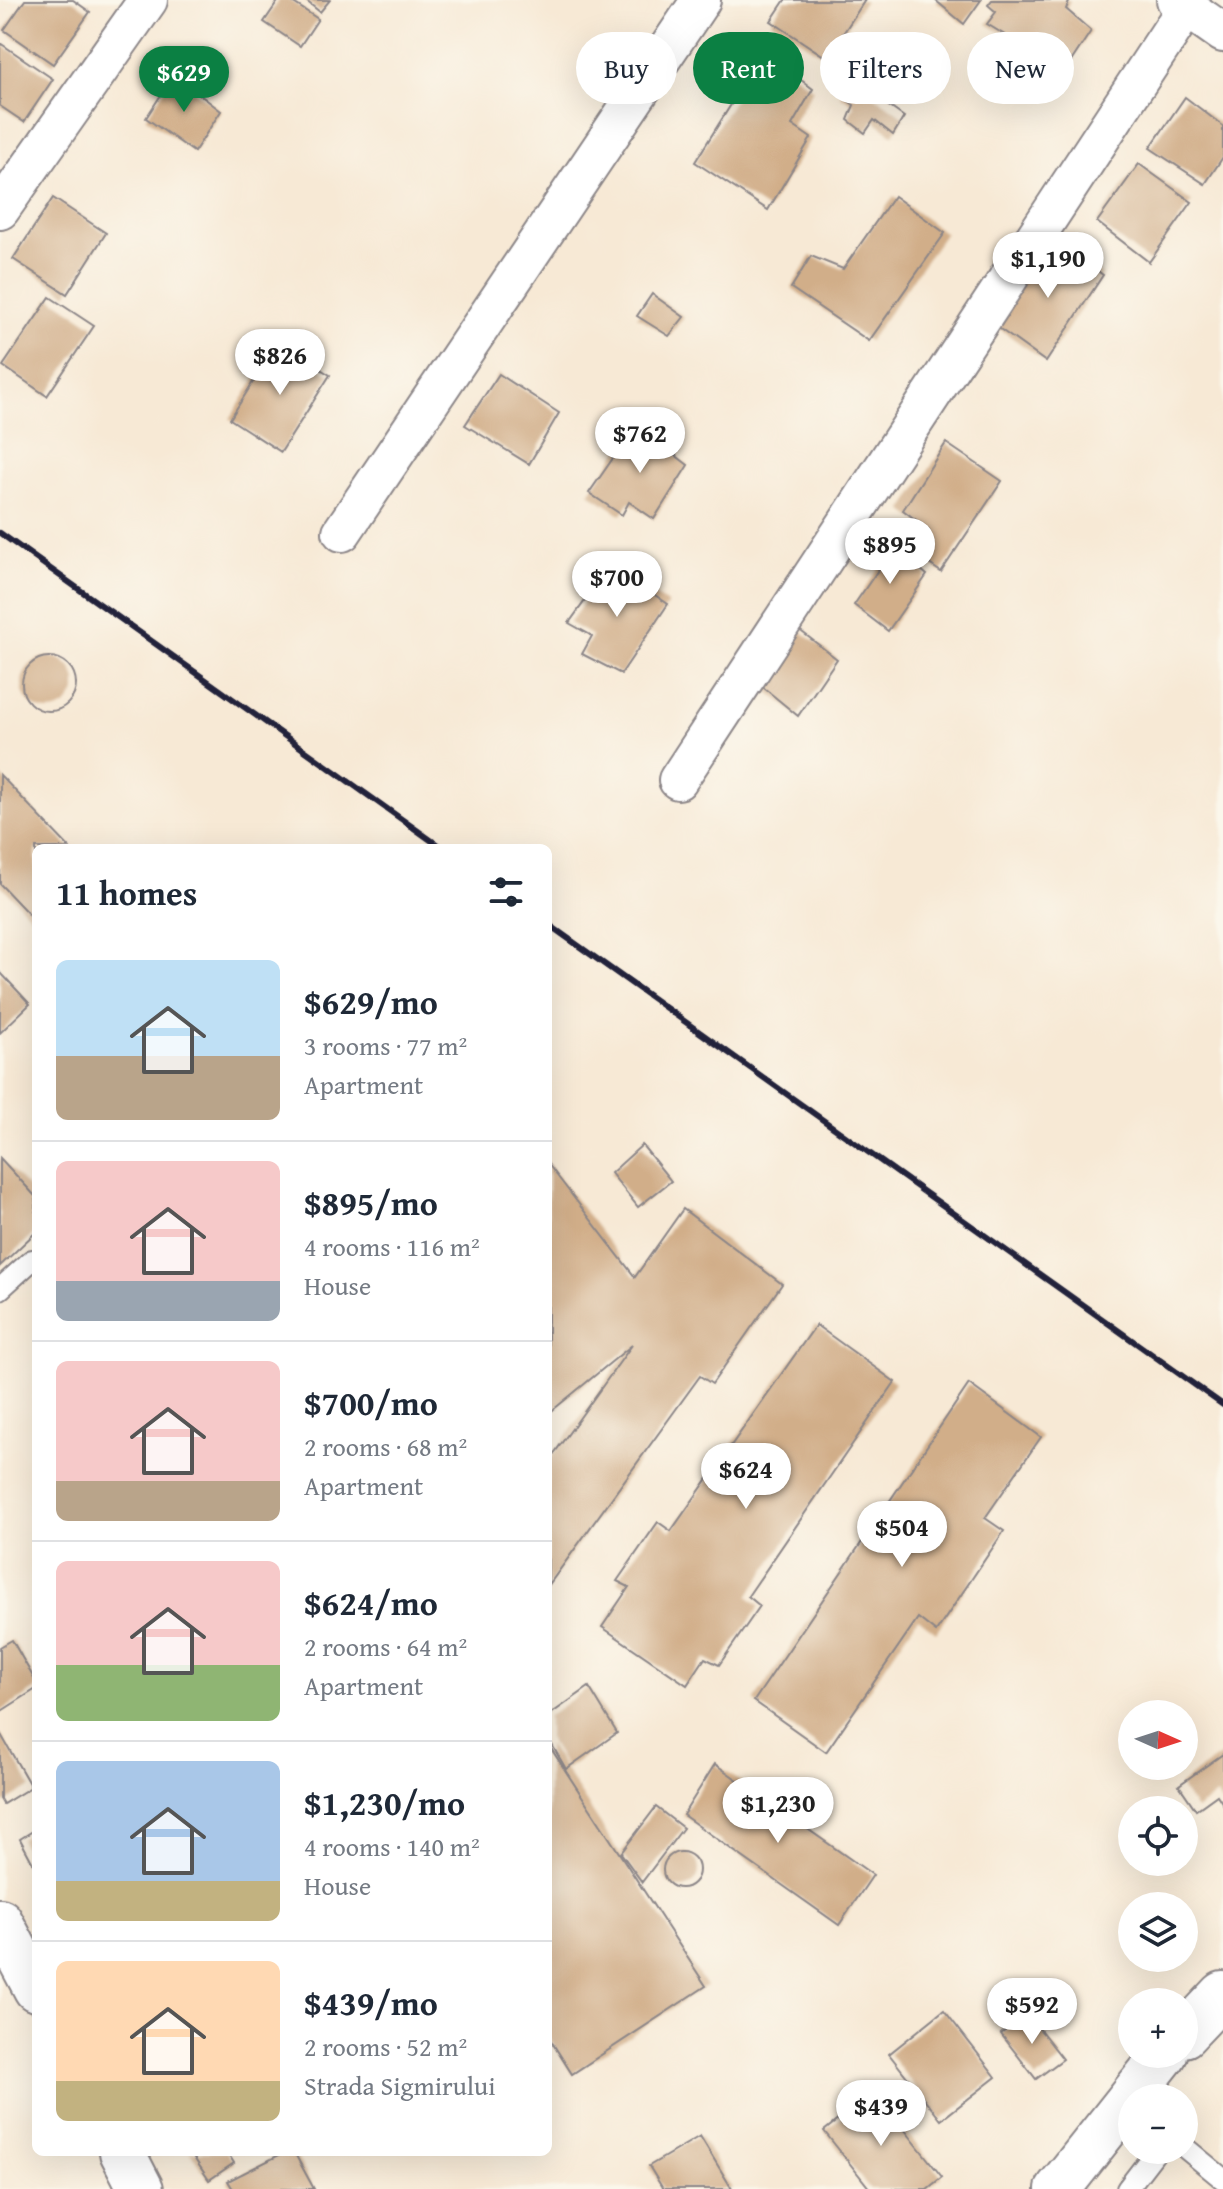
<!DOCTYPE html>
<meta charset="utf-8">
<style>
:root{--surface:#fff;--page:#f6f6f7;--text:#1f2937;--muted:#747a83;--line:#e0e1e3;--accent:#0b8043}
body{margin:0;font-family:"Gentium Book Plus",serif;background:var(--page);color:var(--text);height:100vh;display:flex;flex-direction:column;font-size:30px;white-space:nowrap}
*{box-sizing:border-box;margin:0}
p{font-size:26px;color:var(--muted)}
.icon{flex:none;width:44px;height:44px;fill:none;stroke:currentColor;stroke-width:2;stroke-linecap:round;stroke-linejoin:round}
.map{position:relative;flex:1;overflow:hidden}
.side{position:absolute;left:32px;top:844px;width:520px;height:1312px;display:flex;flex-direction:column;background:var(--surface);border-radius:12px;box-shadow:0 8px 32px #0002}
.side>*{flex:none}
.top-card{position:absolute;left:576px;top:32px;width:526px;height:72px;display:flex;gap:16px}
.needle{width:52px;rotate:93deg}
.controls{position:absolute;left:1118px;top:1700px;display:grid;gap:16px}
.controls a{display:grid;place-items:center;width:80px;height:80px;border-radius:50%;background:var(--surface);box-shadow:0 8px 32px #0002;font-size:40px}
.price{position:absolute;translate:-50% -68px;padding:0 18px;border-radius:28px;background:#fff;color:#222;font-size:26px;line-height:52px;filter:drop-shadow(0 2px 4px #0008)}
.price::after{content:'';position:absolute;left:50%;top:48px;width:24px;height:18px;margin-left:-12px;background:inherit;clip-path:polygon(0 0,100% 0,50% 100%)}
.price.active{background:var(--accent);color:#fff}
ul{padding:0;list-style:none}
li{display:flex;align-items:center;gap:24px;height:200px;padding:0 24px}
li+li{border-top:2px solid var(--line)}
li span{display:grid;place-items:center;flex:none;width:224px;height:160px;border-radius:12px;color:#555}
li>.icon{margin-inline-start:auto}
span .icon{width:96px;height:96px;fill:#fffc;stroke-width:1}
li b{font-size:34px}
h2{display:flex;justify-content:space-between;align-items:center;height:96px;padding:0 24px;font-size:34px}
.chip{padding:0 28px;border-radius:36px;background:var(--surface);box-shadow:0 8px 32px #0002;font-size:28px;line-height:72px}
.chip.active{background:var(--accent);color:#fff}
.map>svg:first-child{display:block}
.building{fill:#d1ae89}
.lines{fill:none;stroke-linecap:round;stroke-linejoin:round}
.lane-casing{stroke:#8c8688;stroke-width:24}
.street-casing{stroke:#8c8688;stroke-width:42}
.secondary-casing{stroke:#8c8688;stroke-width:48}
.primary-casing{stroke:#8c8688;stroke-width:48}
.lane{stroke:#fff;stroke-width:20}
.street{stroke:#fff;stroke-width:38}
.secondary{stroke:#fff;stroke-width:44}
.primary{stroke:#fff;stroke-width:44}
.rail{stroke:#22223b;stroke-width:6}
</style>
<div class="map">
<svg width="1223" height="2189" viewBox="0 0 1223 2189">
<rect width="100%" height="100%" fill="#fbf7ec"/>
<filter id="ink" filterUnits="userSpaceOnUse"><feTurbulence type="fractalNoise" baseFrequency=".0125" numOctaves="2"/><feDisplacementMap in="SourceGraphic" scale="16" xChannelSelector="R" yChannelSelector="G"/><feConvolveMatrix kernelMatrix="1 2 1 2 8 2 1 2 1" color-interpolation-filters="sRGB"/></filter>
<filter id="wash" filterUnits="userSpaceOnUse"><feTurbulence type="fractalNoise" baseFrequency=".006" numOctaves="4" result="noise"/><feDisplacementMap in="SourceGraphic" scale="32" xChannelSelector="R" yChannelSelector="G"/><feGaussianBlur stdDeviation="1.8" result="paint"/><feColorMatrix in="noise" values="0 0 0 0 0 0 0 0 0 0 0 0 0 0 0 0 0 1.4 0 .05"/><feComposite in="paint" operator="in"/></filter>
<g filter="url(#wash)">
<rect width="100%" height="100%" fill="#f7e9d5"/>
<g id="blocks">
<g class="building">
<polygon points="25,0 73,0 90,12 53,64 4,30"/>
<polygon points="279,0 289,0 318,19 300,46 264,22"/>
<polygon points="305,0 330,0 320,12"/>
<polygon points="785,0 865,0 827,58 771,21"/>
<polygon points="935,0 981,0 964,24"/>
<polygon points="992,0 1070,0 1066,9 1091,31 1057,83 1006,53 1013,40 987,24 996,12 988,5"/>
<polygon points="0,43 53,79 24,122 0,106"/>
<polygon points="764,52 813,89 792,125 811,138 768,210 695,162"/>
<polygon points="174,75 221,111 194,152 146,118"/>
<polygon points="852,80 904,117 893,135 874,120 865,133 848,120 854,105 840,95"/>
<polygon points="1185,97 1223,126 1223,157 1205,184 1150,148"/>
<polygon points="1139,164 1192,202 1149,262 1097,222"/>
<polygon points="894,196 945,233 869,341 791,288 811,256 843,269"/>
<polygon points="53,198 106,233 67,294 13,259"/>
<polygon points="1053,237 1103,275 1046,362 993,324"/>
<polygon points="652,294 684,317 669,336 637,316"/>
<polygon points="50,297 94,326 47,396 3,366"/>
<polygon points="278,342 330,375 281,452 230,419"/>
<polygon points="499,374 559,413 529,464 465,425"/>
<polygon points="636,425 688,465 654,519 629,502 622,515 589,493"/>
<polygon points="946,443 1002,481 941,572 915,554 929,530 903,510"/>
<polygon points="884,539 927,575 888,631 854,605 880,567 868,559"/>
<polygon points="611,565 668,604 621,674 582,654 592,636 569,623"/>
<polygon points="789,622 837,659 798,716 753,679"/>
<circle cx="49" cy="684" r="27"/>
<polygon points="0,775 70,848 36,848 36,922 0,884"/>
<polygon points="0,972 30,1004 0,1033"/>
<polygon points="642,1145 671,1181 638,1207 611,1173"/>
<polygon points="0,1158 36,1197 36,1232 0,1266"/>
<polygon points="548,1164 635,1277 683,1209 782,1284 712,1384 700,1376 548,1586 548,1462 632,1345 548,1414"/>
<polygon points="816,1325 895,1382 748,1596 760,1606 719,1665 705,1658 687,1685 602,1627 629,1587 617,1581 658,1522 671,1531"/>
<polygon points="969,1384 1041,1437 985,1518 1004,1531 936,1632 918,1618 826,1752 754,1701"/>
<polygon points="12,1640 36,1682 36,1689 0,1712 0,1647"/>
<polygon points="589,1687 617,1733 566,1769 548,1738 548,1716"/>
<polygon points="0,1733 31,1787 3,1804 0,1799"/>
<polygon points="548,1744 706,1986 572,2074 548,2036"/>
<polygon points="1223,1754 1223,1804 1217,1795 1196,1810 1179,1785"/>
<polygon points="715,1764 873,1875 839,1925 683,1815"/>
<polygon points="656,1807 683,1828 642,1882 621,1853"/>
<polygon points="36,1829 36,1869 20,1839"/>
<circle cx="681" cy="1870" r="18"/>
<polygon points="944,2010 996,2077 941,2120 889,2054"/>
<polygon points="1027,2013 1063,2059 1036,2079 1001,2034"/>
<polygon points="874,2091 942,2177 927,2189 870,2189 824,2131"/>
<polygon points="700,2136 732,2189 663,2189 649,2166"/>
<polygon points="190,2152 227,2152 234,2163 209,2180"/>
<polygon points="285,2152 294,2152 314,2189 233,2189 228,2181"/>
</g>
</g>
</g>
<g filter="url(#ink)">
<use href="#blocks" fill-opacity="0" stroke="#8c8688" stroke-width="2"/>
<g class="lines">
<defs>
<g id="lane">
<polyline points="0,1289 32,1260"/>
<polyline points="1184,2147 1223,2179"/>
<polyline points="1127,2189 1157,2150"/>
</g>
<g id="street">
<polyline points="1176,0 1223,33"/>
<polyline points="0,210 148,0"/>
<polyline points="342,532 701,0"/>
<polyline points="678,780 1187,7"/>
</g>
<g id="secondary">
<polyline points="1184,2035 1223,1994"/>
<polyline points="1058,2189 1165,2054"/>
</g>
<g id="primary">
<polyline points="0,1921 36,1989"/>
<polyline points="122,2152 141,2189"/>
</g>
</defs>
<use href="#lane" class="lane-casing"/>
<use href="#street" class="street-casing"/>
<use href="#secondary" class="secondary-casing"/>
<use href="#primary" class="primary-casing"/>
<use href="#lane" class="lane"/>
<use href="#street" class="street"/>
<use href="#secondary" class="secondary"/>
<use href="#primary" class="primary"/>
<g class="rail">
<polyline points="0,533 442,848"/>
<polyline points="548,924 1223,1405"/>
</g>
</g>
</g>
</svg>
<div class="controls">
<a><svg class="needle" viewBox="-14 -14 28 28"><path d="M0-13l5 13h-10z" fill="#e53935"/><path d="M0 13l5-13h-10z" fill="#747a83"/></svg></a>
<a><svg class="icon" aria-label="locate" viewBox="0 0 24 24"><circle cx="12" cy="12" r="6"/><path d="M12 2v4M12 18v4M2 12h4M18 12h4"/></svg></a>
<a><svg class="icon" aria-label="layers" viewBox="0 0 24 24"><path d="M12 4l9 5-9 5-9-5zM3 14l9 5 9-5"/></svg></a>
<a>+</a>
<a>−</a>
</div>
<b class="price active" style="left:184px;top:114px">$629</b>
<b class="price" style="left:1048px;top:300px">$1,190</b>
<b class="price" style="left:280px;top:397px">$826</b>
<b class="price" style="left:640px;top:475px">$762</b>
<b class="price" style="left:890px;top:586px">$895</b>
<b class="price" style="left:617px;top:619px">$700</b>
<b class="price" style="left:746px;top:1511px">$624</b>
<b class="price" style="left:902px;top:1569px">$504</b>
<b class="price" style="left:778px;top:1845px">$1,230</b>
<b class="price" style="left:1032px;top:2046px">$592</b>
<b class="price" style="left:881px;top:2148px">$439</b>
<div class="top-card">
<a class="chip">Buy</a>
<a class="chip active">Rent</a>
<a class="chip">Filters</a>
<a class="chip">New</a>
</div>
<section class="side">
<h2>11 homes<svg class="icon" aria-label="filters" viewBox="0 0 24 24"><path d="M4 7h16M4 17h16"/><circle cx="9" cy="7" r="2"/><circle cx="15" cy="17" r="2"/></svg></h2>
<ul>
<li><span style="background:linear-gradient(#bfe0f5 60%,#b9a48a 0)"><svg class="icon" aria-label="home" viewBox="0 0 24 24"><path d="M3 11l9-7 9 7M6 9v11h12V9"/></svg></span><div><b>$629/mo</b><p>3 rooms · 77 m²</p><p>Apartment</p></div></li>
<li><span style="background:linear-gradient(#f6c9c9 75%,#9aa5b1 0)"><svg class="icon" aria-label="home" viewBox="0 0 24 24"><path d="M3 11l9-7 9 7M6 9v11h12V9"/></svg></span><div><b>$895/mo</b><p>4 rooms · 116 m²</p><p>House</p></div></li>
<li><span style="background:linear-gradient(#f6c9c9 75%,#b9a48a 0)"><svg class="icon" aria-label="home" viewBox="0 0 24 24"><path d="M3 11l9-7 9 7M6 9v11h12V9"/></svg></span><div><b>$700/mo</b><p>2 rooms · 68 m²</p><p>Apartment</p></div></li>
<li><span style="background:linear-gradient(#f6c9c9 65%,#8fb573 0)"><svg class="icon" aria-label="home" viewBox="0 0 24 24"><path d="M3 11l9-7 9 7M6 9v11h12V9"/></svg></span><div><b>$624/mo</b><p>2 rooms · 64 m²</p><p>Apartment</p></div></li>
<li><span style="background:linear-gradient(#a9c7e8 75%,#c2b280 0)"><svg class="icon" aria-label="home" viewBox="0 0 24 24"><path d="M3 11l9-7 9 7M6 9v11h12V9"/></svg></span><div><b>$1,230/mo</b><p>4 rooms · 140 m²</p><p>House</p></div></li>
<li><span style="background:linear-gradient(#ffd9b3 75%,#c2b280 0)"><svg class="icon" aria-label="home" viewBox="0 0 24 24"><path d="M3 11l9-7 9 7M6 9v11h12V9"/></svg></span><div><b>$439/mo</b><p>2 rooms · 52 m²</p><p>Strada Sigmirului</p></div></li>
</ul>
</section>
</div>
